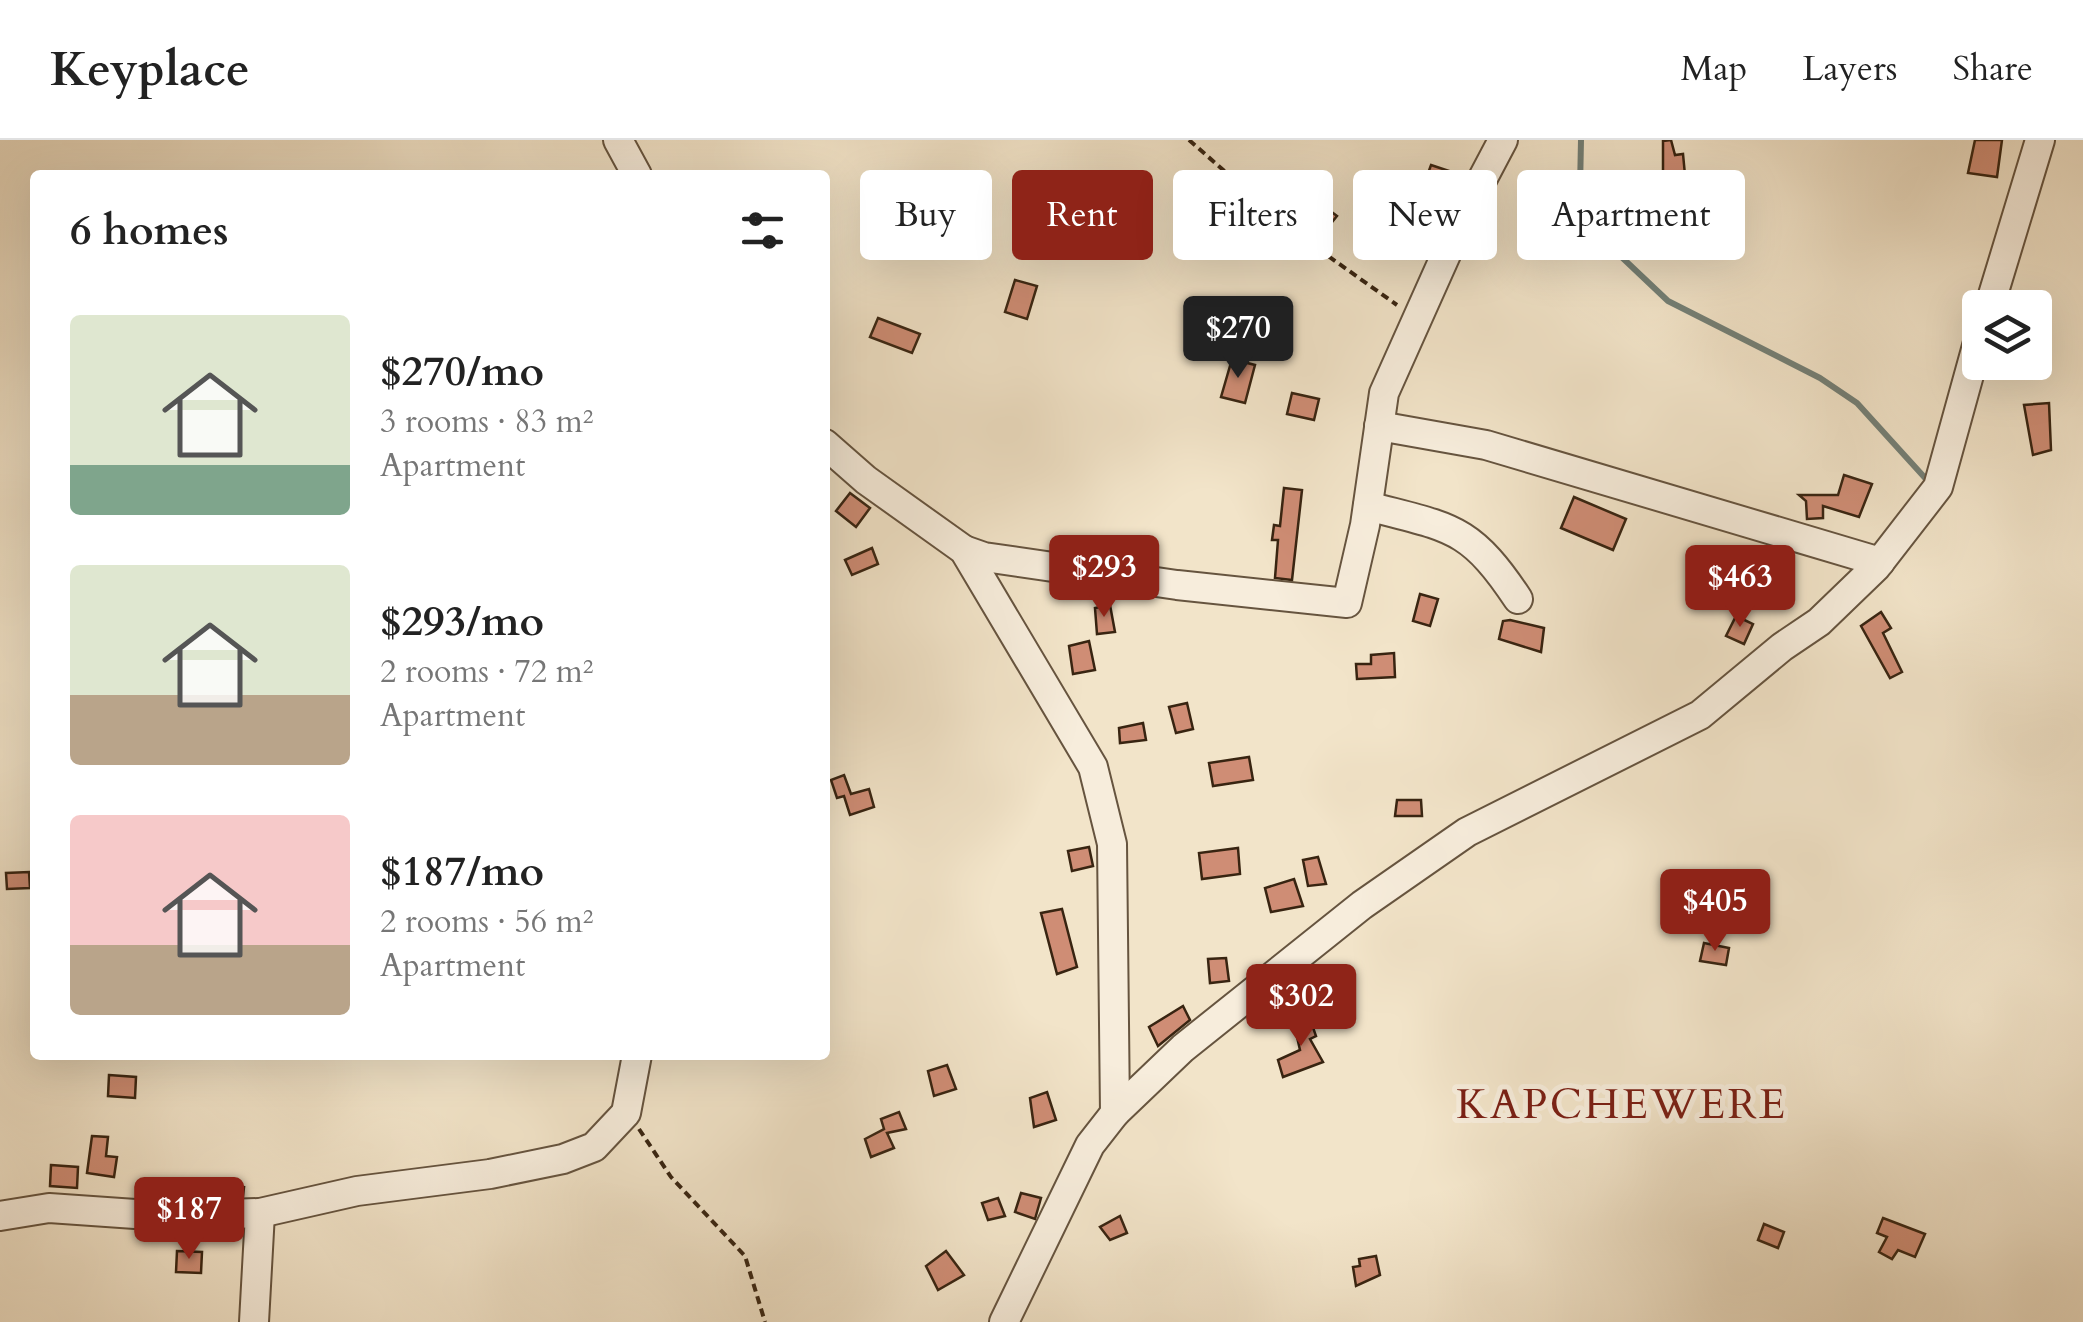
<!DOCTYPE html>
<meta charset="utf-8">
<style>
:root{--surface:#fff;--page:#f2f2f2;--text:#222;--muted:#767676;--line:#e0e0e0;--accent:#8f2418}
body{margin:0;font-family:Cardo,serif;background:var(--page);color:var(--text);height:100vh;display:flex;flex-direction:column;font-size:38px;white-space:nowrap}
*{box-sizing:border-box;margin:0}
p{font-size:32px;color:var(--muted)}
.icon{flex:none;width:55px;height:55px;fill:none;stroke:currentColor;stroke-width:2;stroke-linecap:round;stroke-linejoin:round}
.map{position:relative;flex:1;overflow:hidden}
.details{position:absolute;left:30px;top:30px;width:800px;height:890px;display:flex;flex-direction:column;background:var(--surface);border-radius:10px;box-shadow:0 10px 40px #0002}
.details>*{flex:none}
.top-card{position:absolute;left:860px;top:30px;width:950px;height:90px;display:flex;gap:20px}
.fabs{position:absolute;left:1962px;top:150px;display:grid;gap:20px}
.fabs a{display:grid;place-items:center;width:90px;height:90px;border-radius:10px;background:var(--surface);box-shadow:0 10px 40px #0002;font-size:50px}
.price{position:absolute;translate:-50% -85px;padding:0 22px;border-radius:10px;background:var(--accent);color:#fff;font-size:32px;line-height:65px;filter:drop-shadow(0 2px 5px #0008)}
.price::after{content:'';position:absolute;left:50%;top:60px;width:30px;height:22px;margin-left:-15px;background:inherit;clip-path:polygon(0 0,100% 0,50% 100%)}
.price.on{background:#222;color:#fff}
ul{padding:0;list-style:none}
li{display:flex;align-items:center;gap:30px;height:250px;padding:0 40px}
li span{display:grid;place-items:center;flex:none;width:280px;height:200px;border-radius:10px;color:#555}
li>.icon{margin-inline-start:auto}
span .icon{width:120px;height:120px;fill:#fffc;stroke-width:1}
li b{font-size:42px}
h2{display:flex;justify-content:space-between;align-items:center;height:120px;padding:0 40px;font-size:42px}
.chip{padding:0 35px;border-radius:10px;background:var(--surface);box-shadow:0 10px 40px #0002;font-size:35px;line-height:90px}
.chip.on{background:var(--accent);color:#fff}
header{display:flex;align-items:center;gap:60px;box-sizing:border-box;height:140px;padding:0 50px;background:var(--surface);border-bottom:2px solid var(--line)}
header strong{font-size:48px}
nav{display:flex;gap:55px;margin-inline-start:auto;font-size:35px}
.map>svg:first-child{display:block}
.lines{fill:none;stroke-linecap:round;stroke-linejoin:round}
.stream{stroke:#748077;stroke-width:6}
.building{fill:#cf8d75;stroke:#382411;stroke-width:2.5}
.minor-casing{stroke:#66543f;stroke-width:32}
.path{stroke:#382411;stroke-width:4;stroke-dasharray:8 5;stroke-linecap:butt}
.minor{stroke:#f7eddc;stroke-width:28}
.labels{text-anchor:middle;stroke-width:10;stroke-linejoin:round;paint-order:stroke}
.quarter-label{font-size:42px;letter-spacing:2.5px;fill:#7a1f14;stroke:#f7eddc}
</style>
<header>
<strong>Keyplace</strong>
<nav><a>Map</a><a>Layers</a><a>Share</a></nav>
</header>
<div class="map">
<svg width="2083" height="1182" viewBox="0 0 2083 1182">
<rect width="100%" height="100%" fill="#f2e4c9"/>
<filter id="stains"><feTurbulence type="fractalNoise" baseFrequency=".002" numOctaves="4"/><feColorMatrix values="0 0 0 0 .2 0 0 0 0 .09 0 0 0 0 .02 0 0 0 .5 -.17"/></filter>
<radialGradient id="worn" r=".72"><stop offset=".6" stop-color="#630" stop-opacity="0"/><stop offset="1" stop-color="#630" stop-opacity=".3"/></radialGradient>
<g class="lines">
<polyline class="stream" points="1581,0 1580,49 1612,108 1668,161 1820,238 1857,263 1926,339"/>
</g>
<g class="building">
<polygon points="1671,0 1675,15 1683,14 1685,35 1681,36 1698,96 1677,102 1663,40 1663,1"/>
<polygon points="1975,0 2002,0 1997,37 1968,33"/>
<polygon points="1431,25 1464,36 1451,61 1438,57 1442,44 1426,39"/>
<polygon points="1308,34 1329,41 1321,64 1337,76 1320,97 1306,86 1309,82 1287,71 1296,52 1300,54"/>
<polygon points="922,65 961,83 948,111 909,92"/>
<polygon points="1015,140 1037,146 1027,179 1005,172"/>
<polygon points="878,178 920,194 912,213 870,197"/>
<polygon points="1232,219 1255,225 1245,263 1221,257"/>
<polygon points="1292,253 1319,259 1314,280 1287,274"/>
<polygon points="2049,263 2051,310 2033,315 2024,265"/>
<polygon points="1844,335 1872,344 1859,377 1823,366 1823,378 1807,379 1806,361 1799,355 1838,355"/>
<polygon points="1284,348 1302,350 1292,440 1275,438 1278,400 1272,400 1274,385 1280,386"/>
<polygon points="850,353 870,368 856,387 836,371"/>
<polygon points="1574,357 1626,379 1613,410 1561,388"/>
<polygon points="872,408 878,424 852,435 845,420"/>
<polygon points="1420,454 1438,459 1430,486 1413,481"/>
<polygon points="1110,465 1115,492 1097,494 1095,468"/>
<polygon points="1881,472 1891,488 1883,493 1902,532 1890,538 1861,486"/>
<polygon points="1736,476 1753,484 1744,504 1726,496"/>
<polygon points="1510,480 1544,488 1541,512 1499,499 1503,481"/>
<polygon points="1089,501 1095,530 1073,534 1069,506"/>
<polygon points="1394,513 1395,537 1357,539 1356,524 1371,524 1371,515"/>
<polygon points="1187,563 1193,589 1176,593 1169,567"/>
<polygon points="1143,583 1146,600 1120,603 1119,588"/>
<polygon points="1249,617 1253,640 1213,646 1209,623"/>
<polygon points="844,635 851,654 869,649 874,667 850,675 844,656 837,658 831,640"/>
<polygon points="1397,660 1421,660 1422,676 1395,676"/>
<polygon points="1089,707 1093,726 1072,731 1068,711"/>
<polygon points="1238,708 1240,734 1202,739 1199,713"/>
<polygon points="1318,717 1326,744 1308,746 1303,720"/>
<polygon points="29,732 30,748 7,749 6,733"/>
<polygon points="1294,739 1303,766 1271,772 1265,748"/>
<polygon points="1062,769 1077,827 1057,834 1041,773"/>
<polygon points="1704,803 1729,808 1726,825 1700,821"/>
<polygon points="1226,818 1229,841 1210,843 1208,819"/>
<polygon points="1183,866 1190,880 1158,906 1149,887"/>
<polygon points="1296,873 1299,879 1309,876 1316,896 1310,899 1323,922 1283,937 1278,920 1300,910 1292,875"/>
<polygon points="947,925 956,949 934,956 928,931"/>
<polygon points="109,935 136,937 135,958 108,956"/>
<polygon points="1047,952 1056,980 1034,987 1030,958"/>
<polygon points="899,972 906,989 887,993 894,1008 871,1017 865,999 884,989 881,979"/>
<polygon points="92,996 108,997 106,1016 117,1017 114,1037 87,1033"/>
<polygon points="51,1025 78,1027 77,1048 50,1046"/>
<polygon points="177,1040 244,1047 243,1056 176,1058"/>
<polygon points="1021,1053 1041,1058 1035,1079 1015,1072"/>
<polygon points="998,1058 1005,1076 988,1080 982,1063"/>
<polygon points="1120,1076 1127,1093 1110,1100 1100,1087"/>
<polygon points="1883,1078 1925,1094 1915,1117 1898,1110 1892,1119 1879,1112 1887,1097 1877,1093"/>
<polygon points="1764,1084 1784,1092 1778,1108 1758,1100"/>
<polygon points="177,1111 202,1112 201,1133 176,1132"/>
<polygon points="946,1111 964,1135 938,1150 926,1126"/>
<polygon points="1376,1116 1380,1135 1356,1146 1353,1127 1360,1126 1359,1119"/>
</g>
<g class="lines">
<defs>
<g id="minor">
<polyline points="618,0 637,35"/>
<polyline points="1989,168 2040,0"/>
<polyline points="1379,286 1486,305 1880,422"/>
<polyline points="825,304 866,340 964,410 1093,627 1112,704 1115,973"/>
<path d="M 1368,366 C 1450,388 1469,385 1518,459"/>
<polyline points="964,410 984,417 1177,445 1347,463 1365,385 1384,253 1465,72 1503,0"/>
<polyline points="0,1076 49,1068 164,1076 260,1073 357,1051 490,1034 563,1019 594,1007 626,973 637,915"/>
<polyline points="254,1182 260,1073"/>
<polyline points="1004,1182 1090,1005 1115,973 1183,908 1362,765 1467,692 1700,575 1782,507 1819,482 1876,427 1938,347 1980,195"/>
</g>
</defs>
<use href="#minor" class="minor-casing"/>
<g class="path">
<polyline points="1189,0 1293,91 1397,165"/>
<polyline points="639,989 671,1037 745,1116 765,1182"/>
</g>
<use href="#minor" class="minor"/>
</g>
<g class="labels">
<g class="quarter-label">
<text x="1622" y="978">KAPCHEWERE</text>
</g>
</g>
<rect width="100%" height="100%" filter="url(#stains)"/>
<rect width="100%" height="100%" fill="url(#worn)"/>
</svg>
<div class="fabs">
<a><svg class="icon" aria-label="layers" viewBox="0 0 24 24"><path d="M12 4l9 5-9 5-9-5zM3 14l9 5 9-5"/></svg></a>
</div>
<b class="price on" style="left:1238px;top:241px">$270</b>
<b class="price" style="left:1104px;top:480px">$293</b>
<b class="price" style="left:1740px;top:490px">$463</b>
<b class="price" style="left:1715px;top:814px">$405</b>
<b class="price" style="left:1301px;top:909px">$302</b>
<b class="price" style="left:189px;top:1122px">$187</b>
<div class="top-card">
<a class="chip">Buy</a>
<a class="chip on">Rent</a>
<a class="chip">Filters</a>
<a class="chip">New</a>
<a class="chip">Apartment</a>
</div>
<section class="details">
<h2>6 homes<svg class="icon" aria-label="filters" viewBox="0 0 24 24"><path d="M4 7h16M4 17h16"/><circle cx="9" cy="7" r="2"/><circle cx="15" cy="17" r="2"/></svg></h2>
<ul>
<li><span style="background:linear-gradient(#dfe7d0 75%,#7fa58c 0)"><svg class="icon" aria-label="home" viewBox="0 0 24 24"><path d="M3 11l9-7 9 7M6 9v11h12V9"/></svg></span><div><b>$270/mo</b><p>3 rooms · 83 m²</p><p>Apartment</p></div></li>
<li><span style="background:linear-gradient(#dfe7d0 65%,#b9a48a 0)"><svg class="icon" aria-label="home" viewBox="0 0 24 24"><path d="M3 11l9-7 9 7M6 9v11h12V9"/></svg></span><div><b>$293/mo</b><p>2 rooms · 72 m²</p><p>Apartment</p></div></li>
<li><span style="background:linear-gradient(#f6c9c9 65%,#b9a48a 0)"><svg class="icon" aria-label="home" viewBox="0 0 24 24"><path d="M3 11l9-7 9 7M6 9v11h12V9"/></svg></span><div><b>$187/mo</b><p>2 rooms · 56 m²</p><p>Apartment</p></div></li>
</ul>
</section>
</div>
